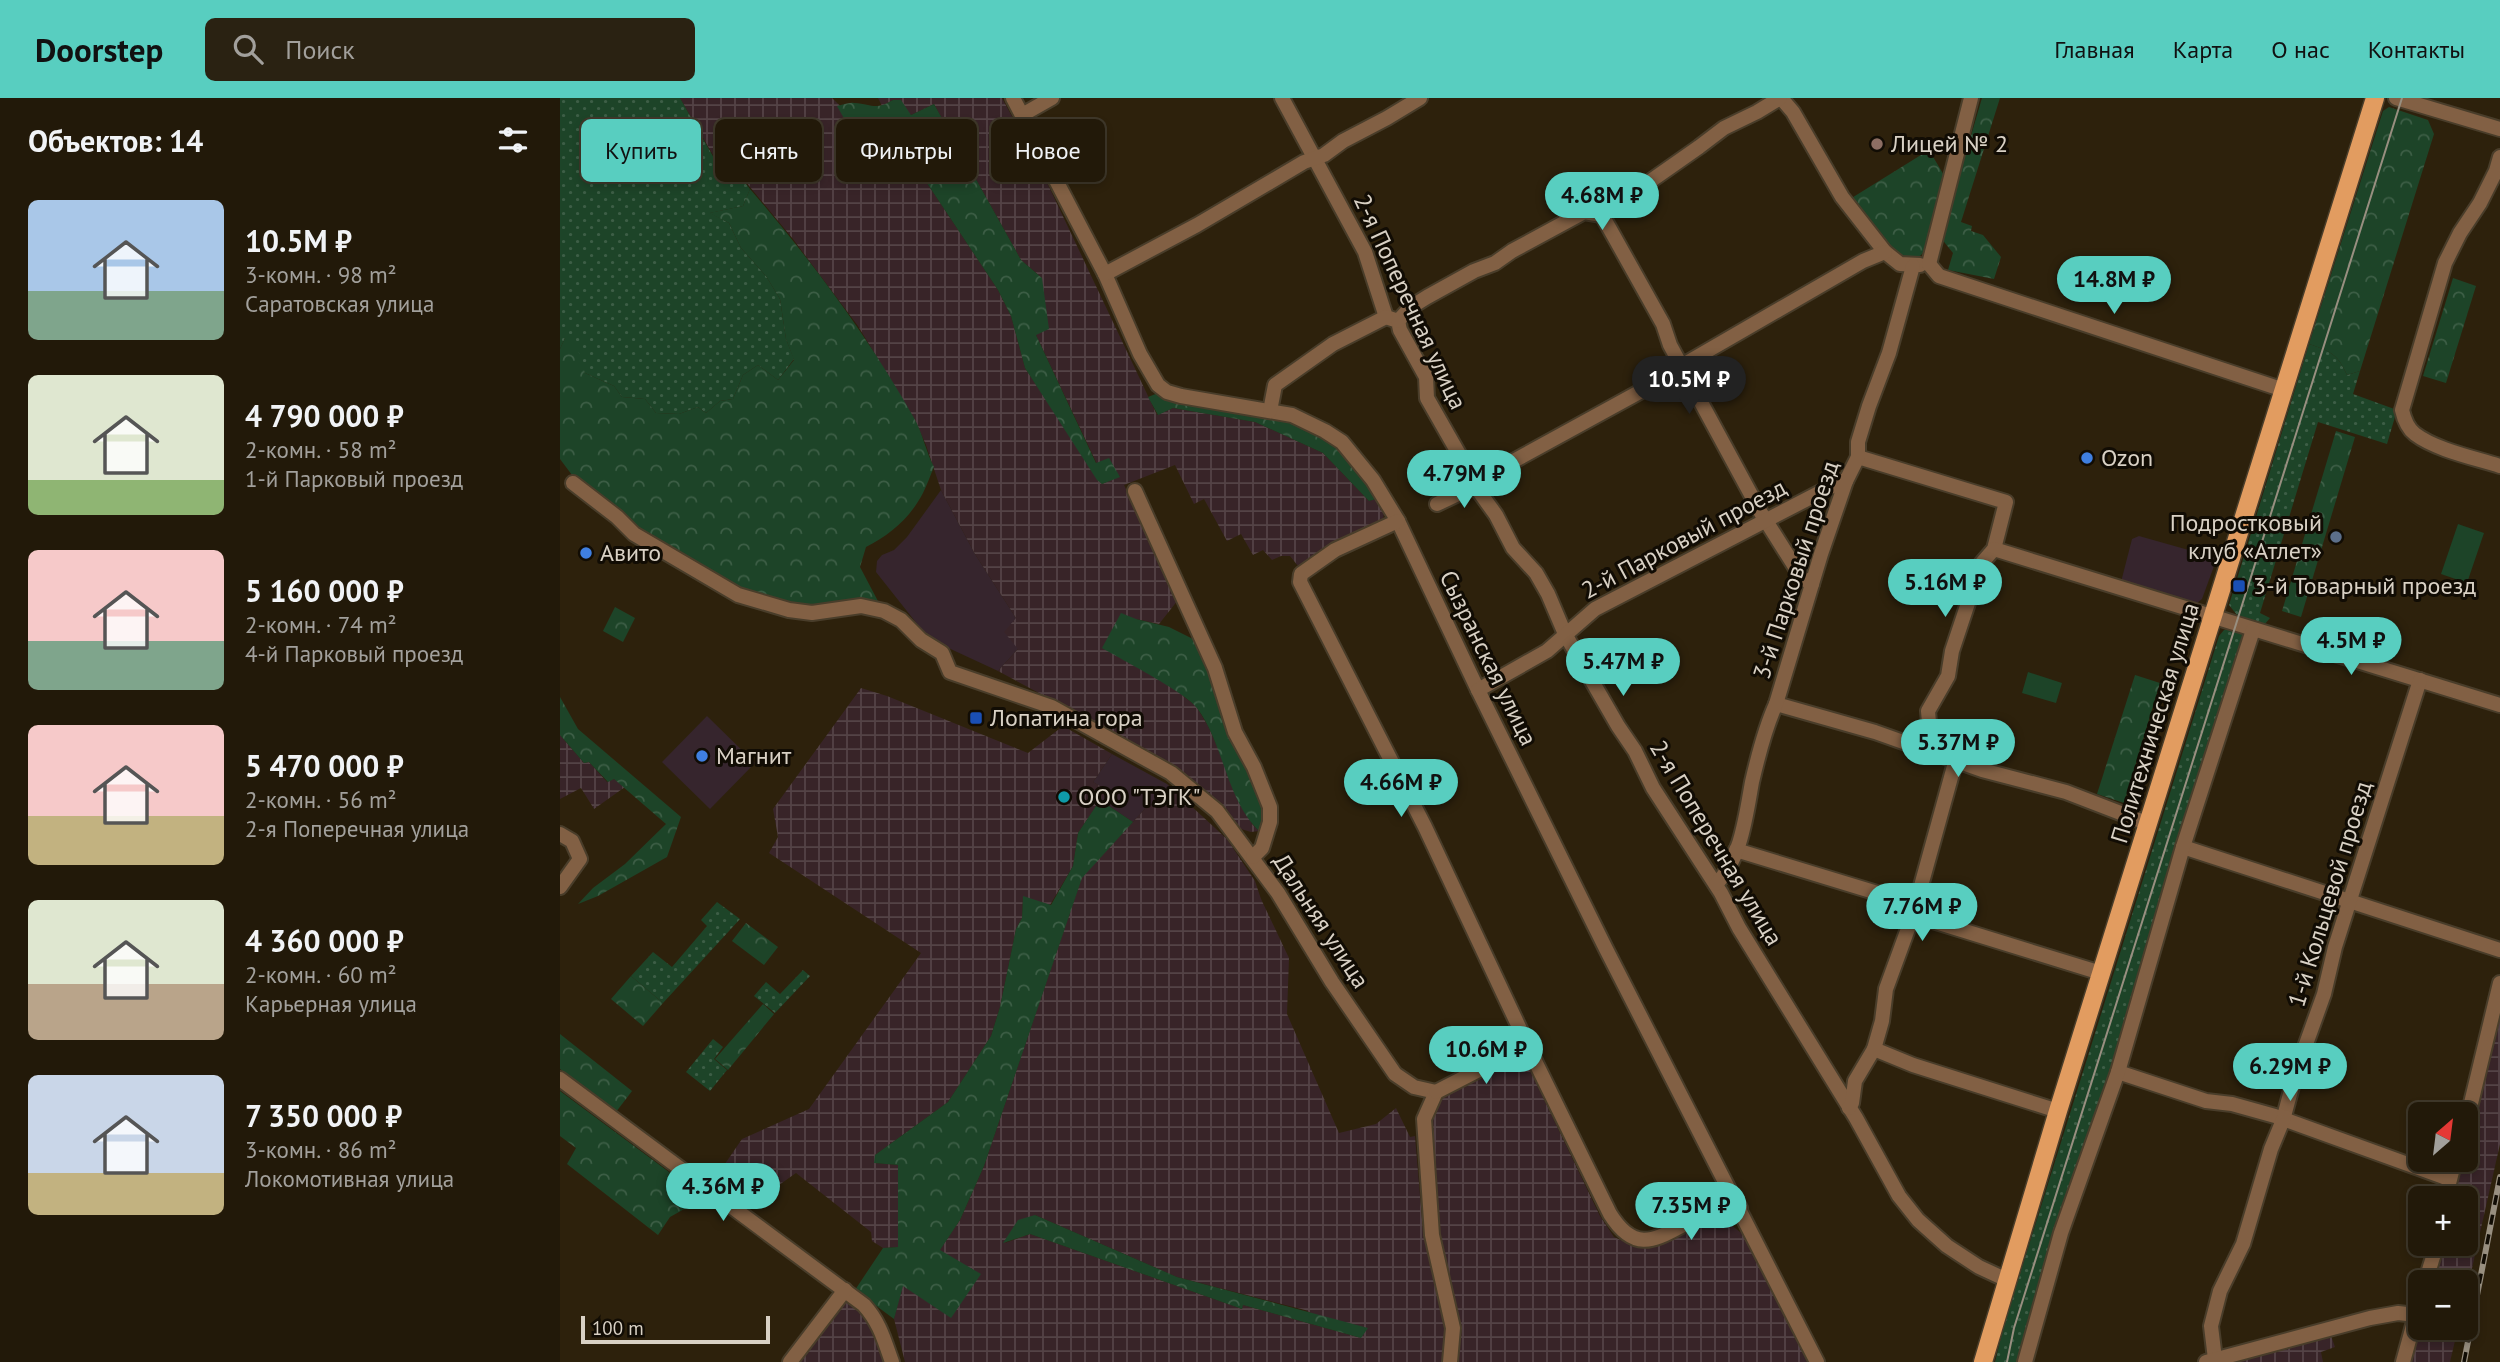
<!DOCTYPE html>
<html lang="ru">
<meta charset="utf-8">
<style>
:root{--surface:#221909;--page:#2a2212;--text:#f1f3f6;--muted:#a2a09c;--line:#3f382a;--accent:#58cec0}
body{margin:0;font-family:"PT Sans",sans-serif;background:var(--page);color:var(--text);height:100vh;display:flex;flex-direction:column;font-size:26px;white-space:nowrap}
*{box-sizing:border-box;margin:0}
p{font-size:23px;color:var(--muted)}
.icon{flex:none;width:38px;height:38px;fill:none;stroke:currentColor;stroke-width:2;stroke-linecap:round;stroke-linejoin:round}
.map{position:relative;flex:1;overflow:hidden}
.side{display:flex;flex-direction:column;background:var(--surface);width:560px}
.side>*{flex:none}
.banner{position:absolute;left:21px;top:21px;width:665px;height:63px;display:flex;gap:14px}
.needle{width:46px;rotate:28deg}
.tools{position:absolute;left:1848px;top:1004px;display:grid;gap:14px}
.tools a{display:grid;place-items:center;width:70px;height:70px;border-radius:10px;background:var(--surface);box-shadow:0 4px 10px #0003,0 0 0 2px var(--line);font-size:35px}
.scale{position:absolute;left:21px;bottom:18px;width:189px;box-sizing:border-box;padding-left:7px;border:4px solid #d9d1c5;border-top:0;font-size:19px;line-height:24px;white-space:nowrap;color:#d9d1c5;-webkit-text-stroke:5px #110c04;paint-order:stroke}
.price{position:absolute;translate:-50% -60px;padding:0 16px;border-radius:24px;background:var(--accent);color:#111;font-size:23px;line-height:46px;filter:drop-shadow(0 2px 4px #0008)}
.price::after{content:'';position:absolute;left:50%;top:42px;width:21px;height:16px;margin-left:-10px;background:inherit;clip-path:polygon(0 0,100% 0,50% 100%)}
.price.current{background:#222;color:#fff}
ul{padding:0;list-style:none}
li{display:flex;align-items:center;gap:21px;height:175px;padding:0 28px}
li span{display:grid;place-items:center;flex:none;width:196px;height:140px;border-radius:10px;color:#555}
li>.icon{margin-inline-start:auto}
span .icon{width:84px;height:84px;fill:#fffc;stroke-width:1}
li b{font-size:30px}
h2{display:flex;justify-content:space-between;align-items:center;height:84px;padding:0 28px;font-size:30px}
.pill{padding:0 24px;border-radius:10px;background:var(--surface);box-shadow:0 4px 10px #0003,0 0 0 2px var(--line);font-size:24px;line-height:63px}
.pill.current{background:var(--accent);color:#111}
header{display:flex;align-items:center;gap:42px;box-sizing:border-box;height:98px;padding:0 35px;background:var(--accent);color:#111}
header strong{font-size:33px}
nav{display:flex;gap:38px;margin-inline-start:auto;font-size:24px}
.search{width:490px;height:63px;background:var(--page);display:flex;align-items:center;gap:18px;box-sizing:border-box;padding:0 24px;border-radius:10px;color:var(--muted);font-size:26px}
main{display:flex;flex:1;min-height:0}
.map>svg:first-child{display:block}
.commercial{fill:#36252d}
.industrial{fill:url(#industrial-grid);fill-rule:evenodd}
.grass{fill:url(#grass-dots)}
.forest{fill:url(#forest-crowns)}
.pitch{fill:#1d4428}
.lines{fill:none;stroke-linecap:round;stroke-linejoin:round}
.minor-casing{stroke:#493d2a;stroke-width:18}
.major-casing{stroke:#493d2a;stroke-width:21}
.minor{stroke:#826044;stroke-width:14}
.major{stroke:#e29c60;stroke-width:18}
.tram{stroke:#988f80;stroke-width:2}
.rail-casing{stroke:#988f80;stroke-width:6}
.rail{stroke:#110c04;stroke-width:3.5;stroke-dasharray:10;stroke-linecap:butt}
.education-dot{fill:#8d6e63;stroke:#110c04;stroke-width:2.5}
.shop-dot{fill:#3f7fe0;stroke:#110c04;stroke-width:2.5}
.service-dot{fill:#5c6f8a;stroke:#110c04;stroke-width:2.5}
.transit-dot{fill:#1a4fb4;stroke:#110c04;stroke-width:2.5}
.culture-dot{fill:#0f9aa8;stroke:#110c04;stroke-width:2.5}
.labels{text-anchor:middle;stroke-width:6;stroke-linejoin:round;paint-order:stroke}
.poi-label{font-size:24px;fill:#d9d1c5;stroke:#110c04;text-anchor:start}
.street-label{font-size:24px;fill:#d9d1c5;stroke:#110c04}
</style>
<header>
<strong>Doorstep</strong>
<div class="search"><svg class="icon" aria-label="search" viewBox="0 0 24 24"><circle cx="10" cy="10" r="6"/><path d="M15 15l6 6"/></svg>Поиск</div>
<nav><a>Главная</a><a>Карта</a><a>О нас</a><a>Контакты</a></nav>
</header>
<main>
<section class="side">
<h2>Объектов: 14<svg class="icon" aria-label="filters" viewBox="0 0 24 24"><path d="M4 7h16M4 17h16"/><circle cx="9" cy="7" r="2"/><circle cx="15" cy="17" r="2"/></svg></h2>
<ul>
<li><span style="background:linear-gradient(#a9c7e8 65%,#7fa58c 0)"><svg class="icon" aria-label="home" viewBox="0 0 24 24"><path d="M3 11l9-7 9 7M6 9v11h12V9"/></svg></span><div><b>10.5M ₽</b><p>3-комн. · 98 m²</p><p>Саратовская улица</p></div></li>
<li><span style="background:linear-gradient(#dfe7d0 75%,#8fb573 0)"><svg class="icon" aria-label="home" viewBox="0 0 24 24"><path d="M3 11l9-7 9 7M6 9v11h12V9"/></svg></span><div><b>4 790 000 ₽</b><p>2-комн. · 58 m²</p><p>1-й Парковый проезд</p></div></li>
<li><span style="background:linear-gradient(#f6c9c9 65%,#7fa58c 0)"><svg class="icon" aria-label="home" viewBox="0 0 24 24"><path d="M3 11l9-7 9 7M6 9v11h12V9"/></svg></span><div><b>5 160 000 ₽</b><p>2-комн. · 74 m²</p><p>4-й Парковый проезд</p></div></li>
<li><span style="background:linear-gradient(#f6c9c9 65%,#c2b280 0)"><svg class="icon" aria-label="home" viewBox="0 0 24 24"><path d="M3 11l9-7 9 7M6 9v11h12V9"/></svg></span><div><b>5 470 000 ₽</b><p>2-комн. · 56 m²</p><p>2-я Поперечная улица</p></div></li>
<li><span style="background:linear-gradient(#dfe7d0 60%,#b9a48a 0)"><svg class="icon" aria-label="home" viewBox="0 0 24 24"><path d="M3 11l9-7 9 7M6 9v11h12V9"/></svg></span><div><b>4 360 000 ₽</b><p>2-комн. · 60 m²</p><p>Карьерная улица</p></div></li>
<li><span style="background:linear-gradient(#c9d6e8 70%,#c2b280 0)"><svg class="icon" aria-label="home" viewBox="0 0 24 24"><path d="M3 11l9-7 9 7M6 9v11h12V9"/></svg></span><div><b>7 350 000 ₽</b><p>3-комн. · 86 m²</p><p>Локомотивная улица</p></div></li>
</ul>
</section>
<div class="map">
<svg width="1940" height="1264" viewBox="0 0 1940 1264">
<defs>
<pattern id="industrial-grid" width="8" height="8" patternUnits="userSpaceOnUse" patternTransform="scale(1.75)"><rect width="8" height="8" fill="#382428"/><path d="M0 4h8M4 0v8" fill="none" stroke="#544346"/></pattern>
<pattern id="grass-dots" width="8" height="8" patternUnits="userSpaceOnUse" patternTransform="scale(1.75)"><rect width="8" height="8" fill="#1d4428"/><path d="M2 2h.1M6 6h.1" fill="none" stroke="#3d5e46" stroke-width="1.8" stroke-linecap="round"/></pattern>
<pattern id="forest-crowns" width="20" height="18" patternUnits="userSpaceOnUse" patternTransform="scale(1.75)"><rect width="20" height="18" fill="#1d4428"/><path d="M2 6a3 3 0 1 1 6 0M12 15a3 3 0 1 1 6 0" fill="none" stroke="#3d5e46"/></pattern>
</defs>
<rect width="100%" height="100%" fill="#2d210c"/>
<g class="commercial">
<polygon points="381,392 415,456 456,520 458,551 438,573 369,541 316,474 317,463 322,457 334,452 347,439"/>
<polygon points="1579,438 1657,460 1642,501 1637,505 1561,484 1572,441"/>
<polygon points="147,618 195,665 150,711 102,664"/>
<polygon points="552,656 607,686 617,695 585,711 573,724 540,702 546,692 533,684"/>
</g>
<g class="industrial">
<polygon points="120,0 272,0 299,26 318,38 335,37 438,192 451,218 465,270 542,386 560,378 537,366 476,237 482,180 461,162 374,6 351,17 333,2 322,8 318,0 442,0 482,74 597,317 613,310 695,324 763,355 809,403 816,401 824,415 823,422 768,451 744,468 738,468 730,458 721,458 712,462 703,452 693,457 681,436 667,443 644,401 634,406 615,367 564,387 618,502 599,526 576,521 623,598 636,608 648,628 692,726 699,733 691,734 681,731 658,704 613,667 438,573 458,551 444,534 456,520 415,456 381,392 366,347 355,322 298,228 233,141 180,77 168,83"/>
<polygon points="301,590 327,598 468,655 503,628 552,656 533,684 547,692 518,735 513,768 490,807 463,799 462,820 456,831 440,909 431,938 388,1004 315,1057 315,1065 338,1067 338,1149 323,1150 312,1143 311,1134 236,1075 212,1092 205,1088 195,1104 167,1085 169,1082 158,1076 182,1041 249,1011 361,855 209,755 218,739 213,711"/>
<polygon points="0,637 24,665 29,664 47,684 54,681 65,689 34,711 21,690 0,701"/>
<path d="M 617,695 L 667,741 L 695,783 L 701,801 L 729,860 L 727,916 L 779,1035 L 816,1026 L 836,1010 L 850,1039 L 855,1038 L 863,1133 L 883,1209 L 886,1238 L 883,1264 L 345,1264 L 334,1221 L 342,1188 L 420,1176 L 379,1153 L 400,1122 L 424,1068 L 522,779 L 585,711 ZM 475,1117 L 617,1179 L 745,1212 L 801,1240 L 683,1207 L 682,1211 L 470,1136 L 445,1145 Z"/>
<polygon points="1940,906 1940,1046 1906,1197 1906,1185 1870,1185 1880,1146 1906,1146 1906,1101 1891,1101 1900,1062 1906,1062 1906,1041"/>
<polygon points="947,964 961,965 969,970 1040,1118 1054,1139 1078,1150 1090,1149 1140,1126 1152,1124 1171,1127 1184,1137 1250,1264 895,1264 879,1138 869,1025 874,1009 883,996"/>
<polygon points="291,1201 302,1208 328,1264 234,1264 282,1202"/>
<polygon points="1860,1219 1860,1230 1898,1230 1890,1264 1848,1264"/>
<polygon points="1770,1235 1775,1249 1761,1254 1763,1264 1669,1264"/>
</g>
<g class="grass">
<polygon points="0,0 120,0 167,83 179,77 190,91 183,108 150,115 169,125 181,150 206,178 220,201 226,241 234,261 218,282 198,267 183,277 173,301 160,303 146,315 138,309 119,316 96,315 85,301 62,299 54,288 25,275 5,240 0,251"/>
<path d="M 1749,246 C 1770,253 1778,256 1787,277 L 1800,273 L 1793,296 L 1837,312 L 1827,346 L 1758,324 L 1700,515 L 1710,520 L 1704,527 L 1677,517 L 1669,507 Z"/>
<path d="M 1671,531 L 1682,534 L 1687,539 L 1584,869 C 1569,901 1567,937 1554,970 C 1516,1065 1490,1166 1460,1264 L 1435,1264 L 1444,1227 L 1659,538 L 1664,532 Z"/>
<polygon points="157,804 180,821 103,905 71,878 93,854 112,869 147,828 141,822"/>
<polygon points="243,872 250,878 215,915 194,898 206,884 220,896"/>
<polygon points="153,941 163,949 154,961 167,972 150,993 126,974"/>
</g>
<g class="forest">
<polygon points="1422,0 1440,0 1401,124 1412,128 1411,133 1423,137 1441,159 1434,181 1388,172 1393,155 1381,140"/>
<path d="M 333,2 L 341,2 L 351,17 L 374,6 L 461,162 L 482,180 L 489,231 L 476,237 L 536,365 L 549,360 L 560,379 L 542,386 L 537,382 L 465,270 L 451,218 L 438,192 L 335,37 L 318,38 L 312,41 L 299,26 L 290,31 L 277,8 C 283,7 289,4 294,5 C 313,6 314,13 333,2 Z"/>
<path d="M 1829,9 L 1868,22 L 1874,36 L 1800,273 L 1787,277 C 1778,256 1770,253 1749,246 L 1823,13 Z"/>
<path d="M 1369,52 L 1385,79 L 1365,153 L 1357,161 C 1320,156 1310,128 1290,101 Z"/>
<path d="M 190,91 C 251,162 308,238 354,320 C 363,336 366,354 374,369 C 370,378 367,387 363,395 C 350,420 330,437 306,449 L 300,469 L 320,507 L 241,510 L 182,492 L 76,434 L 15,381 L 0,361 L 0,251 L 5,240 L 15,242 L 25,275 L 54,288 L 62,299 L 85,301 L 96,315 L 119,316 L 138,309 L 146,315 L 160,303 L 173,301 L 183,277 L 198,267 L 218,282 L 234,262 L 226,241 L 220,201 L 206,178 L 181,150 L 169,125 L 149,115 L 183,108 Z"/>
<polygon points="1893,180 1916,188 1886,285 1863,278"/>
<polygon points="598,295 729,323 762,338 777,350 807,384 816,401 809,403 763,355 695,324 613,310 598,317 588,299"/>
<polygon points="1776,333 1795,339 1741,519 1722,513"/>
<polygon points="55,509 75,520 63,544 43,533"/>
<path d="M 561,515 L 576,521 L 609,529 L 637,543 L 691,670 L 705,710 L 705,729 L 699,733 C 666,701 664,646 637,610 C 625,594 562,562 542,550 Z"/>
<polygon points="1575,577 1600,585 1564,705 1537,696"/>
<polygon points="0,599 18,631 121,719 107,759 38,798 18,806 33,790 65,766 106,726 54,681 48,684 29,664 24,665 0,637"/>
<polygon points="540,702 573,724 522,780 424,1068 400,1122 380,1152 421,1176 391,1220 343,1188 334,1221 295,1192 323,1150 338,1149 338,1067 314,1065 315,1057 388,1004 431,938 440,909 456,831 462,820 463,798 491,807 513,768 518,735"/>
<polygon points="186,825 218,849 204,867 172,843"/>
<polygon points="71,878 103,905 83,928 51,901"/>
<polygon points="203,906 214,916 168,972 155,961"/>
<polygon points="0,936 72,993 56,1014 0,971"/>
<polygon points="0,993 144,1100 110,1119 98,1137 7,1066 16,1050 0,1038"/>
<polygon points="475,1117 617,1179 808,1230 801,1240 683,1207 682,1211 470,1136 443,1145 458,1122"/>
</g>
<g class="pitch">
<polygon points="1898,426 1924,435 1907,485 1881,476"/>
<polygon points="1468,574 1502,585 1496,605 1462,595"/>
</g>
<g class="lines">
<defs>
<g id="minor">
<polyline points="453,0 545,176 580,256 598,287 607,294 621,298 732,317 765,333 782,344 813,382 838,423 918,592 1046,851 1257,1264"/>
<polyline points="722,0 805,154 826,219 838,223 840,232 866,279 867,300 908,372 917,383 918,392 936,417 953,450 976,475 988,496 1005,536 1058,628 1075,653 1093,690 1161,795 1179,830 1296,1020 1339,1098 1358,1122 1387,1148 1419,1169 1447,1182"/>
<polyline points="1221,0 1233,14 1282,99 1325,154 1340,166 1360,167"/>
<polyline points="1836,0 1940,31"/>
<polyline points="462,17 492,0"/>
<path d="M 1940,59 L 1936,73 L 1920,105 L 1900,135 L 1885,165 L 1842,312 C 1844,321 1847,330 1855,336 C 1876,352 1915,360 1940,368"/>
<polyline points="1042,117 1103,226 1110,247 1201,415 1242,480 1252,486"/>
<polyline points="1369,166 1379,178 1724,292"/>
<polyline points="1369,166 1411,0"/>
<polyline points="545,176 637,127 744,64 764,57 783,43 827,20 860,0"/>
<polyline points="838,223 851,209 867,199 914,173 935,165 952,153 1024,114 1042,117 1139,49 1164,30 1197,14 1220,0"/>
<polyline points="1123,267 1303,163 1325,154"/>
<polyline points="710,313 715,287 773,246 826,219"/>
<polyline points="1298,359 1446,404 1434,451 1421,466 1392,553 1388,578 1368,613 1370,636 1364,650"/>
<polyline points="917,383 1105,280 1125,272"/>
<polyline points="13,385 57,419 74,436 178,497 229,512 252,515 301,508 324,513 341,522 361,542 382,555 390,574 492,609 611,675 657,713 718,795 772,884 835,976 854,989 876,994"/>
<polyline points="575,393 655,570 675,634 694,669 710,709 710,724 702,750 693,759"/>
<polyline points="877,406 917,387"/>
<path d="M 838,423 L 775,452 L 741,476 L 740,484 L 865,729 L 975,963 L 1050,1116 C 1082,1167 1107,1129 1148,1116 C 1159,1113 1169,1114 1180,1110"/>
<polyline points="1434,451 1940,607"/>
<polyline points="918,592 987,553 1035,511 1282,383 1286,383"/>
<polyline points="1216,606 1315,634 1422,672 1506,694 1589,726"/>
<polyline points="0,736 12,743 20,761 0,789"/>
<polyline points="1623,749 1940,852"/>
<polyline points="1176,752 1337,801 1357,803"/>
<path d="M 1156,786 C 1181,762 1186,717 1192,684 C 1198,658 1205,630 1216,606 L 1261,456 L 1286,383 L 1298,359 L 1298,344 L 1309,308 L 1329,255 L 1353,168"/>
<polyline points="1353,817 1541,875"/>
<polyline points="1314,951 1353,967 1498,1013"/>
<polyline points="1558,974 1646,1003 1672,1006 1715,1018 1889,1081"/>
<path d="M 0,981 L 304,1207 C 320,1225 324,1242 332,1264"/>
<polyline points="876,994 864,1021 872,1137 893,1230 890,1264"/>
<polyline points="876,994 944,959 961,959 975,963"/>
<polyline points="1289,1010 1292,1005 1295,983 1314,951 1322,923 1326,891 1353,817 1396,661"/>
<polyline points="1906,1026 1940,885"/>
<polyline points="1885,1101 1895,1062"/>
<polyline points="1865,1185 1877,1146"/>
<polyline points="1655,1261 1651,1228 1660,1193 1683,1146 1711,1051 1723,1022 1736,974 1764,896 1775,849 1860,582"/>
<polyline points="230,1264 285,1192"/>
<polyline points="1465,1264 1501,1135 1558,974 1623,749 1693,532"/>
<polyline points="1646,1264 1810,1220 1838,1215 1856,1217"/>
<polyline points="1843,1264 1860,1202"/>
</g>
<polyline id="major" points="1423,1264 1498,1013 1815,0"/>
</defs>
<use href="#minor" class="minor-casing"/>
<use href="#major" class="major-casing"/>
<use href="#minor" class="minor"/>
<use href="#major" class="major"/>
<polyline class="tram" points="1447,1264 1454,1230 1842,0"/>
<defs>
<polyline id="rail" points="1904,1264 1940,1079"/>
</defs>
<use href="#rail" class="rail-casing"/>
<use href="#rail" class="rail"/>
</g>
<circle class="education-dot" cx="1317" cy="46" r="7"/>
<g class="shop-dot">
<circle cx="1527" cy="360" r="7"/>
<circle cx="26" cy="455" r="7"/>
<circle cx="142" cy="658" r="7"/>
</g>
<circle class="service-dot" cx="1776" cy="439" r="7"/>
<g class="transit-dot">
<rect x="1672" y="481" width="14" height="14" rx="3.5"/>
<rect x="409" y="613" width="14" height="14" rx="3.5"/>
</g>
<circle class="culture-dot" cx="504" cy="699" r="7"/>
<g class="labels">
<g class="poi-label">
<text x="1331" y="54">Лицей № 2</text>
<text x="1541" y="368">Ozon</text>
<text x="1762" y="433" text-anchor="end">Подростковый<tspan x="1762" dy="28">клуб «Атлет»</tspan></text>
<text x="40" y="463">Авито</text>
<text x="1693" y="496">3-й Товарный проезд</text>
<text x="430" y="628">Лопатина гора</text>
<text x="156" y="666">Магнит</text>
<text x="518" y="707">ООО "ТЭГК"</text>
</g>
<g class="street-label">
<text transform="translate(850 204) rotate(65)" y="8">2-я Поперечная улица</text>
<text transform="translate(1124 441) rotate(-28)" y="8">2-й Парковый проезд</text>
<text transform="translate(1236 472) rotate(-72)" y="8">3-й Парковый проезд</text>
<text transform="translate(928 560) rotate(64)" y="8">Сызранская улица</text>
<text transform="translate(1595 625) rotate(-73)" y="8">Политехническая улица</text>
<text transform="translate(1156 745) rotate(59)" y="8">2-я Поперечная улица</text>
<text transform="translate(1770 796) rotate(-73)" y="8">1-й Кольцевой проезд</text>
<text transform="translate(761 823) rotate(57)" y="8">Дальняя улица</text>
</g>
</g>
</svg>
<div class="tools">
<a><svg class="needle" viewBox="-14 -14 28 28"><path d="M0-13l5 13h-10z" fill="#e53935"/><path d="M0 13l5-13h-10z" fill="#a2a09c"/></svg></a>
<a>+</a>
<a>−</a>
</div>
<div class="scale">100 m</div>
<b class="price" style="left:1042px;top:134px">4.68M ₽</b>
<b class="price" style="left:1554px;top:218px">14.8M ₽</b>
<b class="price current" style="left:1129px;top:318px">10.5M ₽</b>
<b class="price" style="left:904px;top:412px">4.79M ₽</b>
<b class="price" style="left:1385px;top:521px">5.16M ₽</b>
<b class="price" style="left:1791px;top:579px">4.5M ₽</b>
<b class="price" style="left:1063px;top:600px">5.47M ₽</b>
<b class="price" style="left:1398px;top:681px">5.37M ₽</b>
<b class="price" style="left:841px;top:721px">4.66M ₽</b>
<b class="price" style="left:1362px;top:845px">7.76M ₽</b>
<b class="price" style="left:926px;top:988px">10.6M ₽</b>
<b class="price" style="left:1730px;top:1005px">6.29M ₽</b>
<b class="price" style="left:163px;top:1125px">4.36M ₽</b>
<b class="price" style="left:1131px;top:1144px">7.35M ₽</b>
<div class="banner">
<a class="pill current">Купить</a>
<a class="pill">Снять</a>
<a class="pill">Фильтры</a>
<a class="pill">Новое</a>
</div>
</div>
</main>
